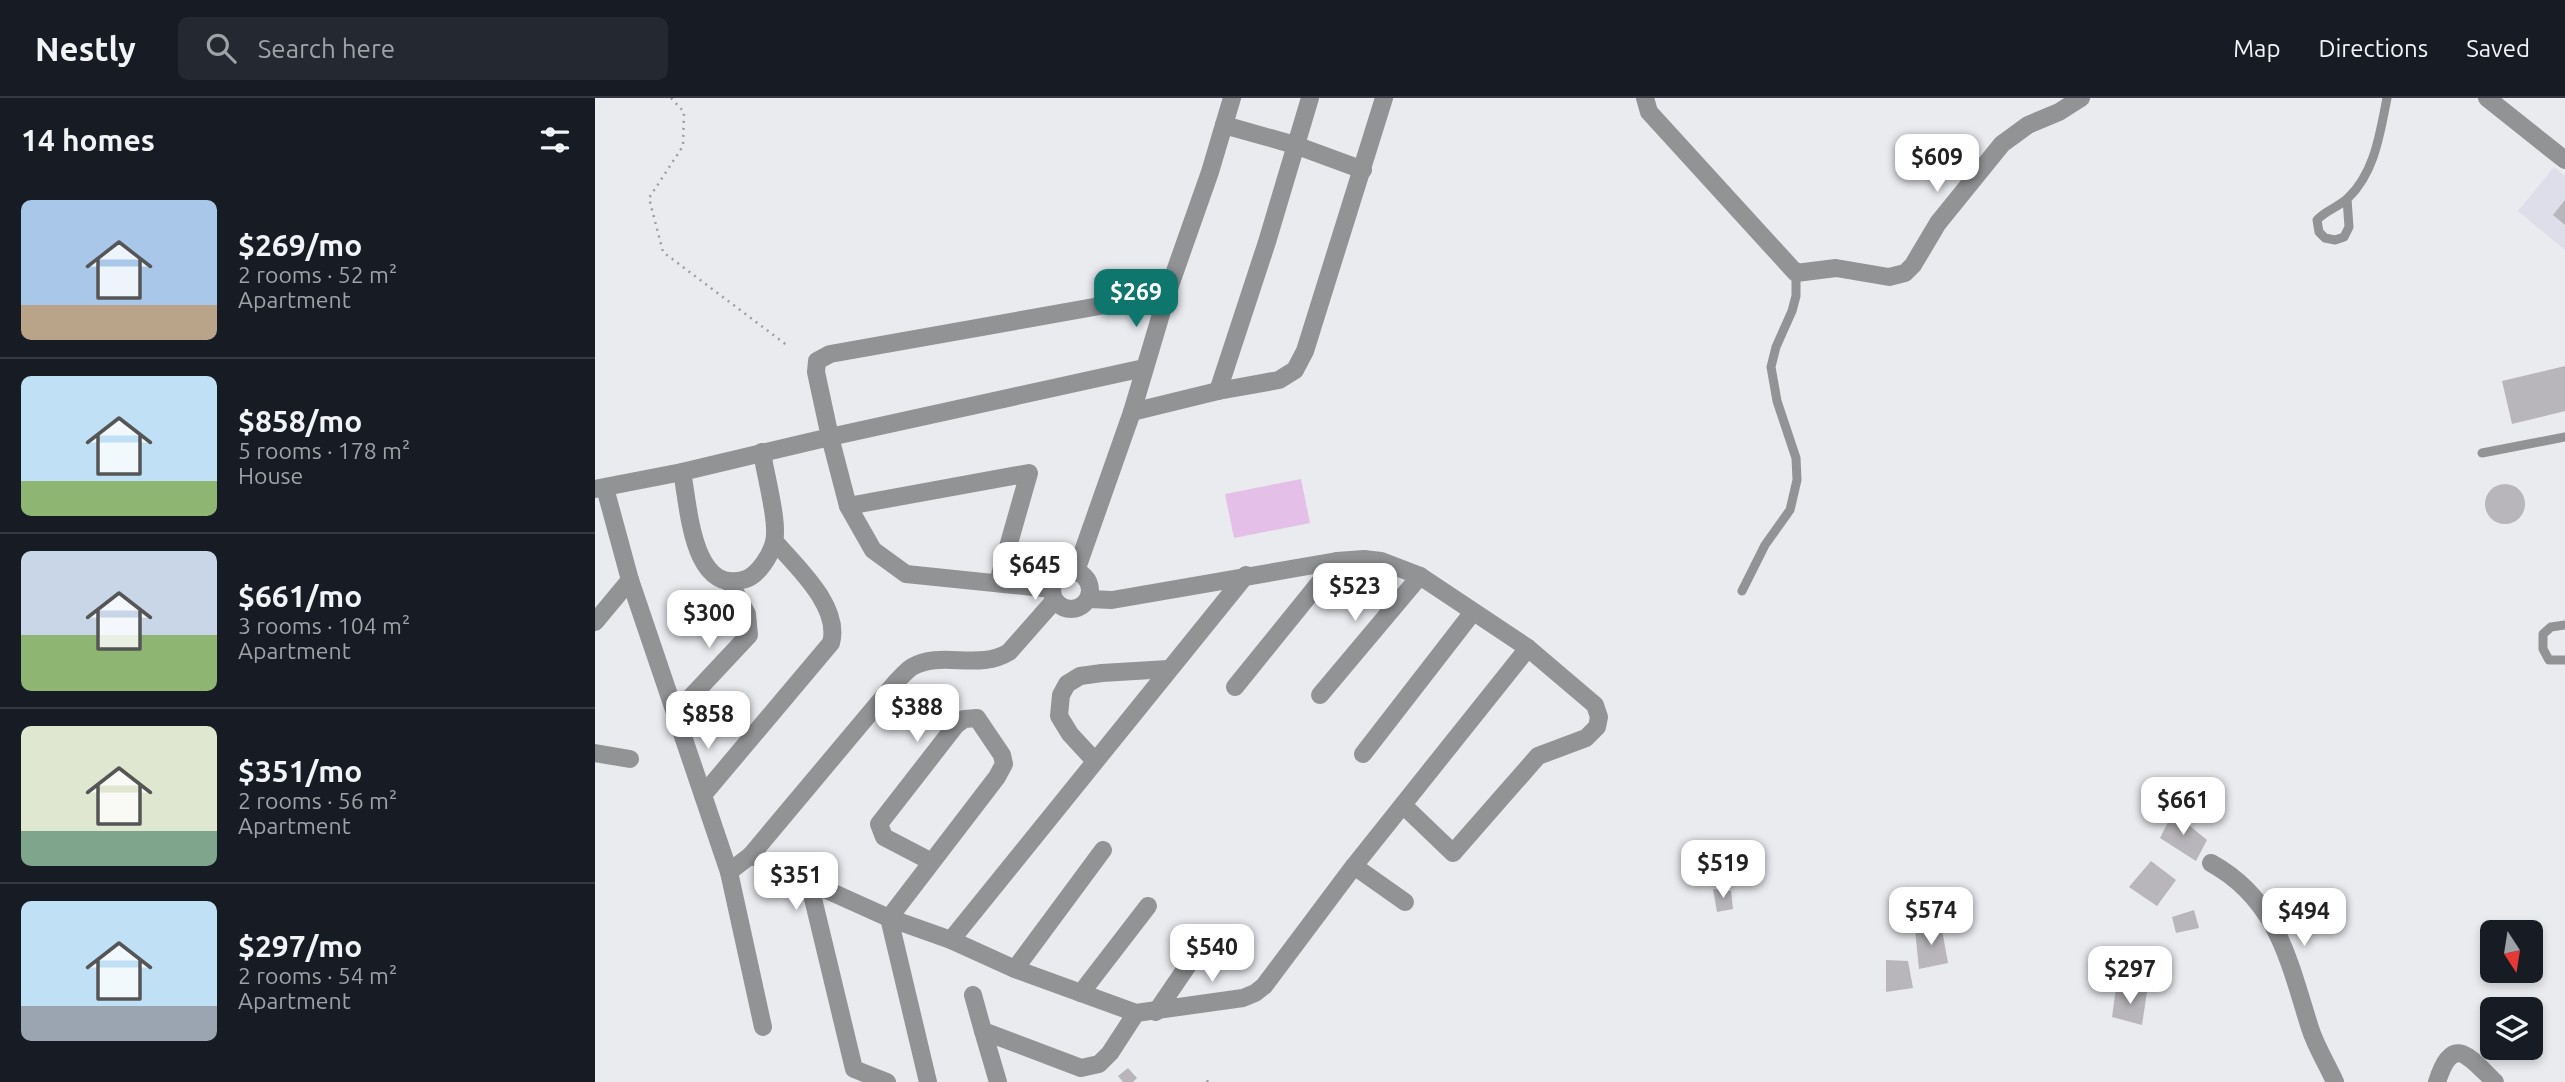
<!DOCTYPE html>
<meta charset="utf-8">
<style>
:root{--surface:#171b24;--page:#242831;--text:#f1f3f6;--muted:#9ea1a6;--line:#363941;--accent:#0f766e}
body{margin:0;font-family:Ubuntu,sans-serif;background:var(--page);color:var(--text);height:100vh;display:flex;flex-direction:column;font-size:26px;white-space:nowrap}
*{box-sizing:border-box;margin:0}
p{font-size:23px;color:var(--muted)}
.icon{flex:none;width:38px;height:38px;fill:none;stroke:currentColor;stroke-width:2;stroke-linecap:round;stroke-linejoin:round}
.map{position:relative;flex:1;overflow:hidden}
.sheet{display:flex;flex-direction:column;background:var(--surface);width:595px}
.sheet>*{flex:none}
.needle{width:46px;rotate:168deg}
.controls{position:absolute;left:1885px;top:822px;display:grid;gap:14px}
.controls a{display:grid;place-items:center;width:63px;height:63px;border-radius:10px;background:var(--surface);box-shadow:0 4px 10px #0003;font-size:35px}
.price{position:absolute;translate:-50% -60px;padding:0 16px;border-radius:14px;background:#fff;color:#222;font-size:23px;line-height:46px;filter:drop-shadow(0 2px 4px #0008)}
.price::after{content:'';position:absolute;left:50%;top:42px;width:21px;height:16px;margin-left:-10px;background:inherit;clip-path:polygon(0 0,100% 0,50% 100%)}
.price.current{background:var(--accent);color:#fff}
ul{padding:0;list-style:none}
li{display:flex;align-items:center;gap:21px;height:175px;padding:0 21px}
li+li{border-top:2px solid var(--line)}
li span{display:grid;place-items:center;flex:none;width:196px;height:140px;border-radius:10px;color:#555}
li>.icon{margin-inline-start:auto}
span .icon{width:84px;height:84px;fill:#fffc;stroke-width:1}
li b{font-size:30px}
h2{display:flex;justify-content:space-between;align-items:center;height:84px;padding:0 21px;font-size:30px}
header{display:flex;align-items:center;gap:42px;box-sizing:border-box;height:98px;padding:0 35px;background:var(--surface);border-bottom:2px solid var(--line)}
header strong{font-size:33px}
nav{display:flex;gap:38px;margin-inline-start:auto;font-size:24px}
.search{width:490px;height:63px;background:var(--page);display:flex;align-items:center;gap:18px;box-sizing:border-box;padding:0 24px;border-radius:10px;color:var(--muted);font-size:26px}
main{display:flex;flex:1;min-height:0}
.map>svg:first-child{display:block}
.built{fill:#dddee9}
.green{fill:#e4c0e8}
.building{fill:#b8b6ba}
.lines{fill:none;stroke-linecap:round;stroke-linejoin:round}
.path{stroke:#9d9ea1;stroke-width:2.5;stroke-dasharray:2 5;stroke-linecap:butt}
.service{stroke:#929395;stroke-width:9}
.minor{stroke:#929395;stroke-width:18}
.tertiary{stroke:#929395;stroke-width:18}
</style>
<header>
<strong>Nestly</strong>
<div class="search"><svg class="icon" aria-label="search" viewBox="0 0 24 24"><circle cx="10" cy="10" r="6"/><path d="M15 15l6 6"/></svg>Search here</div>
<nav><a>Map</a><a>Directions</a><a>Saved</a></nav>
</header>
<main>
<section class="sheet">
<h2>14 homes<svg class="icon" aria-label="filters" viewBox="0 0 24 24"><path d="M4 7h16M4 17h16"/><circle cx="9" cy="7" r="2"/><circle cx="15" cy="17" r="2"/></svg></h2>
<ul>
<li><span style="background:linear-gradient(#a9c7e8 75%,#b9a48a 0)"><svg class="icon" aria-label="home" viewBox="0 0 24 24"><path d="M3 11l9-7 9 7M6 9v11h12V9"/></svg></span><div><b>$269/mo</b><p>2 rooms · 52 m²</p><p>Apartment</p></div></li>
<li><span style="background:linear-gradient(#bfe0f5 75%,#8fb573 0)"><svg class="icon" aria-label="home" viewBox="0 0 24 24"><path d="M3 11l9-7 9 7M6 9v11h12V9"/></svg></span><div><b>$858/mo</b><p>5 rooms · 178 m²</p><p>House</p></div></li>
<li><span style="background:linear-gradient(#c9d6e8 60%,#8fb573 0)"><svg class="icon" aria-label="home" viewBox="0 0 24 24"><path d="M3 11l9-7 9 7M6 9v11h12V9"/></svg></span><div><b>$661/mo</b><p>3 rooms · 104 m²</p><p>Apartment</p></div></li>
<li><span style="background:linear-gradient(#dfe7d0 75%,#7fa58c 0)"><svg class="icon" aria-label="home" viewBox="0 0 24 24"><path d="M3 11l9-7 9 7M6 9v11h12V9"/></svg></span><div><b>$351/mo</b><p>2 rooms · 56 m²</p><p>Apartment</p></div></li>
<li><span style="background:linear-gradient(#bfe0f5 75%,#9aa5b1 0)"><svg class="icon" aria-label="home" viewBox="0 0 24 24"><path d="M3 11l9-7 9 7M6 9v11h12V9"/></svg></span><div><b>$297/mo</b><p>2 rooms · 54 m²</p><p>Apartment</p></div></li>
</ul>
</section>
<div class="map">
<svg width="1970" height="984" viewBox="0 0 1970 984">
<rect width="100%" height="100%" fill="#eaebef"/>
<polygon class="built" points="1959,69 1970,78 1970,152 1923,113"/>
<polygon class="green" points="706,381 715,425 639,440 630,396"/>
<g class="building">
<polygon points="1970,102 1970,127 1958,117"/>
<polygon points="1970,268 1970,313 1917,326 1907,283"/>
<circle cx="1910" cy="406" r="20"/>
<polygon points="1578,714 1612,742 1601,763 1565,740"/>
<polygon points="1556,763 1581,782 1562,808 1534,789"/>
<polygon points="1118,791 1136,793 1138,811 1122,814"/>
<polygon points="1599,812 1604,830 1581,835 1577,819"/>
<polygon points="1346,826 1353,865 1324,871 1320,832"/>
<polygon points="1537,854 1545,867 1534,878 1519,863"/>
<polygon points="1291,862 1313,863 1318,890 1291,894"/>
<polygon points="1521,890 1552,894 1547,927 1517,919"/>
<polygon points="533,970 542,980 538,984 528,984 523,978"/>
</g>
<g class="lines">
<g class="path">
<polyline points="76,0 89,14 88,48 54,100 68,154 193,248"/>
<polyline points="612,984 613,982"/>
</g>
<g class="service">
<path d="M 1752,101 L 1754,129 L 1749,139 L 1740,142 L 1730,140 L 1724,134 L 1722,122 C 1731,112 1744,109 1753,100 C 1780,74 1785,35 1792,0"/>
<polyline points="1887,355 1970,339"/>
<polyline points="1147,493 1170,447 1195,412 1202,382 1201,360 1182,303 1176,269 1181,249 1197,213 1201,198 1201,175"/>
<polyline points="1970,527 1956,529 1948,536 1948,551 1954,562 1970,562"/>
</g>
<g class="minor">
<polyline points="1050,0 1054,14 1201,175 1241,170 1294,179 1310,175 1318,167 1343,125 1407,46 1433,27 1464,14 1486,0"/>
<polyline points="629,27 700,47 768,72"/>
<polyline points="623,293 672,144 715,0"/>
<polyline points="537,314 623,293 684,282 700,272 710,253 789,0"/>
<path d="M 87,374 C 94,409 97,499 151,481 C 163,477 176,457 179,444 C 184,425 170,376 167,354"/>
<polyline points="10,390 35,482 134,774 168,929"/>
<polyline points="0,391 87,374 235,339 221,274 222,263 235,256 572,196"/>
<polyline points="253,408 434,375 403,484"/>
<polyline points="457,491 311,476 278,452 253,408 235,339 549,270"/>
<polyline points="494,501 517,502 742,463 769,461 786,463 825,478 933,550 1000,607 1004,619 1002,629 991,640 943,658 858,755 808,707"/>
<polyline points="0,524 35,482"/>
<polyline points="640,589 742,463"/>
<polyline points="725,597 825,478"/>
<polyline points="80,616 154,537 152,516 135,485"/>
<polyline points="0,655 35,661"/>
<polyline points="768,656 878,514"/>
<polyline points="500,663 475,636 464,618 466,597 472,586 485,578 507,575 573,571"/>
<path d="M 108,697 L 236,545 C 246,509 202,469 180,444"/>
<polyline points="156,757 214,784"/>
<path d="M 1616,765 C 1683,802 1694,864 1715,930 C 1721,949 1732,966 1740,984"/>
<polyline points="759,768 810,804"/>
<path d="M 134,774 L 156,757 L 301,584 C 306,579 311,573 317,569 C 346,552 384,573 414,554 L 459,503"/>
<polyline points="356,842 651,477"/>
<polyline points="420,871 508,752"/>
<polyline points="486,895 553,808"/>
<polyline points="378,897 388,933"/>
<polyline points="561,914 602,854"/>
<polyline points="292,984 259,971 214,784 294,820 356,842 420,871 541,915 648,900 660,895 669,888 759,768 933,550"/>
<polyline points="333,984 294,820 402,679 409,666 407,657 382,620 369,621 361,627 284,726 289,739 337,764"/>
<polyline points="403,984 388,933 486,970 504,966 515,955 541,915"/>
<path d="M 1842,984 C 1858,934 1874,959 1900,984"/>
</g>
<g class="tertiary">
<polyline points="1892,0 1970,62"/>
<circle cx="476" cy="492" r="19"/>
<polyline points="481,473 537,314 572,196 615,74 637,0"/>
</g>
</g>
</svg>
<div class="controls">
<a><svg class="needle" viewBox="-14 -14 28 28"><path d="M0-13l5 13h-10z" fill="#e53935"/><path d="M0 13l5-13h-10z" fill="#9ea1a6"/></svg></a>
<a><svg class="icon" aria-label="layers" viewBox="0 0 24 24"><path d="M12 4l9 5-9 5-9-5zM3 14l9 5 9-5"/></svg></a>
</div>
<b class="price" style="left:1342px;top:96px">$609</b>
<b class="price current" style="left:541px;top:231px">$269</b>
<b class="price" style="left:440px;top:504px">$645</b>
<b class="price" style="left:760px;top:525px">$523</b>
<b class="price" style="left:114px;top:552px">$300</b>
<b class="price" style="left:322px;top:646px">$388</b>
<b class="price" style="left:113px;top:653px">$858</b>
<b class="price" style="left:1588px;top:739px">$661</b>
<b class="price" style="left:1128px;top:802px">$519</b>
<b class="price" style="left:201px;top:814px">$351</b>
<b class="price" style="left:1336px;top:849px">$574</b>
<b class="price" style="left:1709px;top:850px">$494</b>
<b class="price" style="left:617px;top:886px">$540</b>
<b class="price" style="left:1535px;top:908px">$297</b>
</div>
</main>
